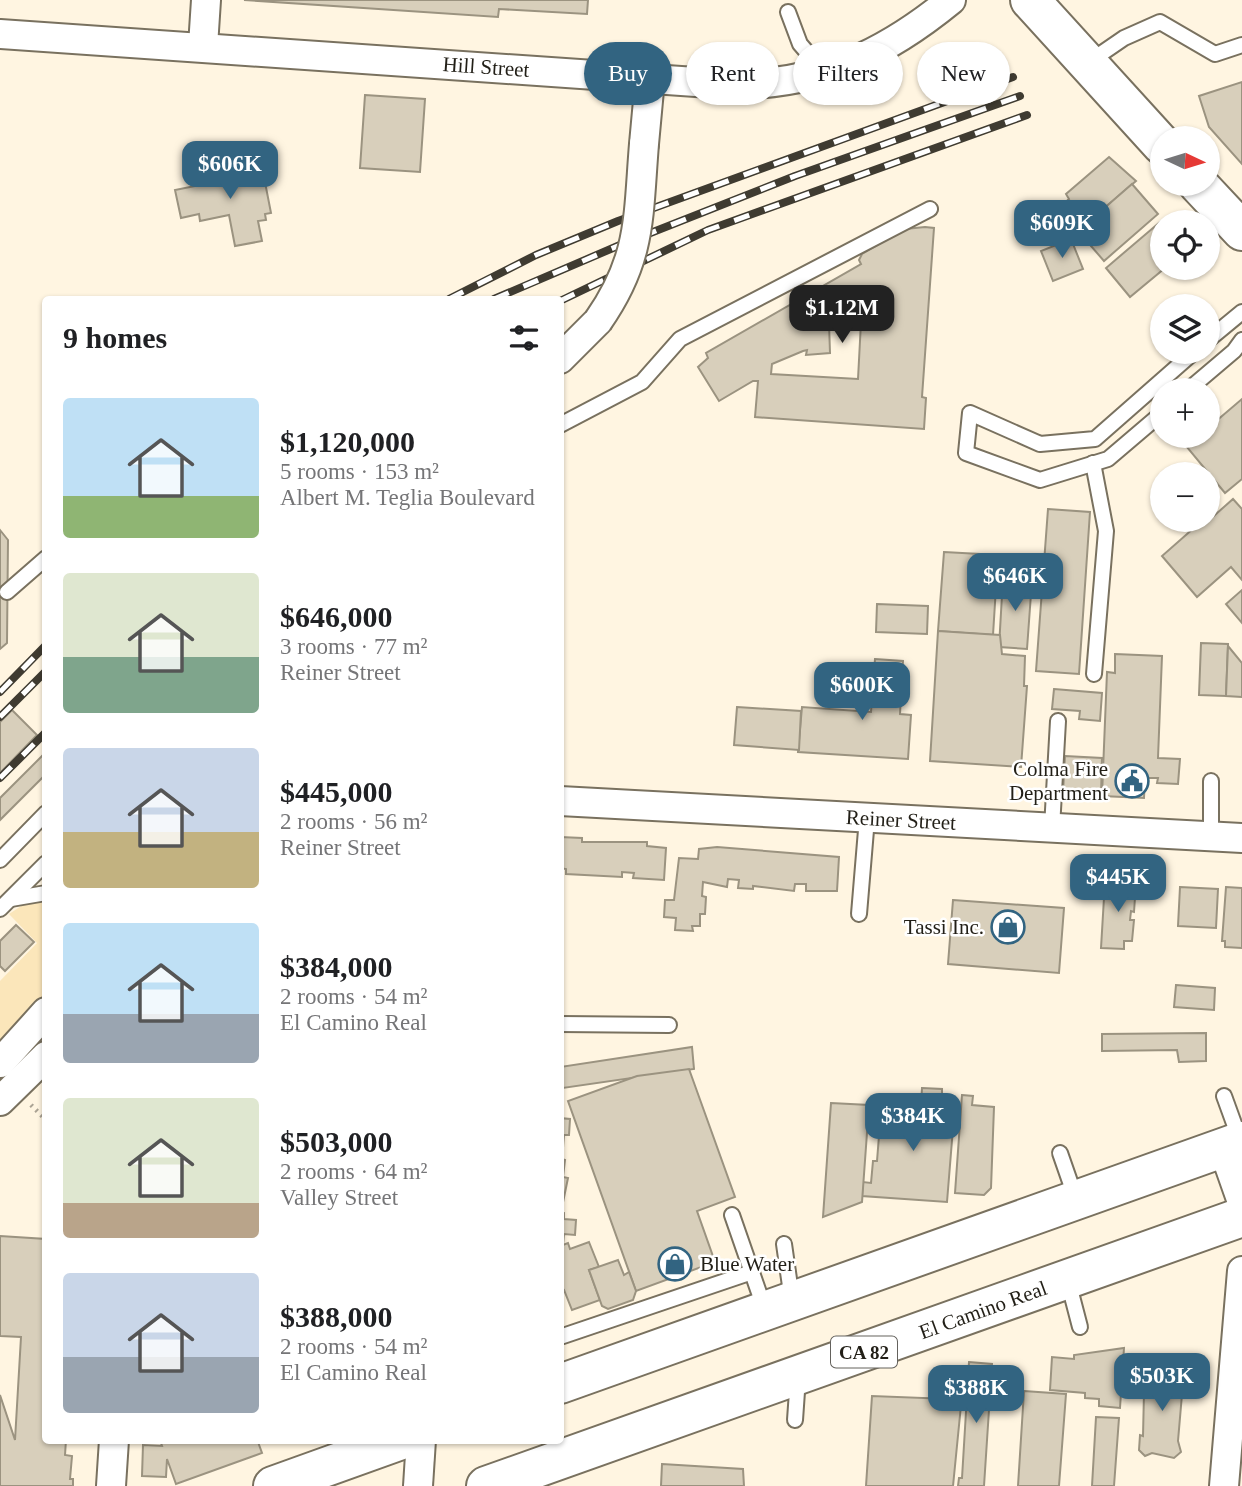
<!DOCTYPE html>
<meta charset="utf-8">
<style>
:root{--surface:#fff;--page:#f2f2f2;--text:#202124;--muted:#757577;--accent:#326481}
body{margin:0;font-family:"Times New Roman",serif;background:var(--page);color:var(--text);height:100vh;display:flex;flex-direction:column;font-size:26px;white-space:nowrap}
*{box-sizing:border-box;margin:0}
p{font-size:23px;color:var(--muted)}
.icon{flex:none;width:38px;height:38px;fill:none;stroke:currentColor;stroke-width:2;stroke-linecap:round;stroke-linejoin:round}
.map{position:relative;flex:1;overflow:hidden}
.details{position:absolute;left:42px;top:296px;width:522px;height:1148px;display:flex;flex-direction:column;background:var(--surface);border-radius:7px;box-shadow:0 2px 5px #0004}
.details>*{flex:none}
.hud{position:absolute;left:584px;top:42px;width:551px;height:63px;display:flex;gap:14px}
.needle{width:46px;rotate:94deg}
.fabs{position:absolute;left:1150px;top:126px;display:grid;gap:14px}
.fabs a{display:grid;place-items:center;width:70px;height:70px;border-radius:50%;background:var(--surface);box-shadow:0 2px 5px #0004;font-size:35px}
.price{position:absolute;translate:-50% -60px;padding:0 16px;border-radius:14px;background:var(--accent);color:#fff;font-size:23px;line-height:46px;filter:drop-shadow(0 2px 4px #0008)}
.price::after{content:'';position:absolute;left:50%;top:42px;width:21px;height:16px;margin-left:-10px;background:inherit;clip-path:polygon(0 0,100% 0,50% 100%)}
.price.current{background:#222;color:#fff}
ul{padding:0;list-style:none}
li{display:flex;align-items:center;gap:21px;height:175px;padding:0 21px}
li span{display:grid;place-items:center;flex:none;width:196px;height:140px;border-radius:7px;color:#555}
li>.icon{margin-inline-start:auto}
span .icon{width:84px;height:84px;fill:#fffc;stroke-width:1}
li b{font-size:30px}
h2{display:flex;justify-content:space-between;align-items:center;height:84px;padding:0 21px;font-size:30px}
.chip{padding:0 24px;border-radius:32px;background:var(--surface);box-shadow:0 2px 5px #0004;font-size:24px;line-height:63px}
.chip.current{background:var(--accent);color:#fff}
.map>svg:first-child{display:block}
.green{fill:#fbe6ba}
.building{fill:#d8cfbb;stroke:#9b9380;stroke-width:2;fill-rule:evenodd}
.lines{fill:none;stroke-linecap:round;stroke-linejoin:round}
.lane-casing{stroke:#79715f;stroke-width:18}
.street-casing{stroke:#79715f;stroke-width:32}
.secondary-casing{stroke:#79715f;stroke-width:42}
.primary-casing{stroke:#79715f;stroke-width:42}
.path{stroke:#aba394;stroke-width:4.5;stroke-dasharray:2 5;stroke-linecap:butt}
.lane{stroke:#fff;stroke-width:14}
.street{stroke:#fff;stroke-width:28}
.secondary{stroke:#fff;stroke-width:38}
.primary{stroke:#fff;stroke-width:38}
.rail-casing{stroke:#3f3b31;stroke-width:8}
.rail{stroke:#fff;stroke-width:5;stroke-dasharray:16;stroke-linecap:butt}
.street-bridge-casing{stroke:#79715f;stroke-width:32;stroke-linecap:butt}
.street-bridge{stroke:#fff;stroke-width:28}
.labels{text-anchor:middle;stroke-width:5;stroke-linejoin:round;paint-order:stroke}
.shield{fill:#fff;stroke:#64625d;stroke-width:2}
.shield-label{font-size:19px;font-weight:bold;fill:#221f17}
.street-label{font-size:21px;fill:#221f17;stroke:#fff}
.poi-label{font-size:21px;fill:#221f17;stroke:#fff;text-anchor:end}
</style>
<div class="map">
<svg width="1242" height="1486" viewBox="0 0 1242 1486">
<rect width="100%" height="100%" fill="#fff5e1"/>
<polygon class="green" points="29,901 45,901 45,999 0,1045 0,981 37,943 9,914"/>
<g class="building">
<polygon points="244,0 588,0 587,14 499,9 498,17"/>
<polygon points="1242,82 1242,164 1209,127 1199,96"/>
<polygon points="365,95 425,99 420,172 360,168"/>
<polygon points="1109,157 1136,181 1080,229 1060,207 1069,199 1066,194"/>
<polygon points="251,160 254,174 263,172 271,213 265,214 266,220 258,221 262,241 235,246 229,215 200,221 199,214 181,218 175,190 210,183 209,179 219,177 217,167"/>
<polygon points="1132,184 1158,214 1104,261 1078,231"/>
<polygon points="1160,222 1162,268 1165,268 1130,297 1106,268"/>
<path d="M 925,227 L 934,228 L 922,397 L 926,398 L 924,429 L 755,417 L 758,381 L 753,381 L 719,401 L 698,367 L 708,358 L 706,353 L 861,264 L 859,260 L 862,254 L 905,229 ZM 862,303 L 858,379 L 771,374 L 772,364 L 803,351 L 807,350 L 806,355 L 830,353 L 829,323 Z"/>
<polygon points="1071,239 1083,269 1053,281 1041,251"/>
<polygon points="1242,399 1242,479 1225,493 1186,446 1198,436 1208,436 1208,428"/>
<polygon points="1233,499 1242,509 1242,580 1231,567 1197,597 1162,556 1203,520 1207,522"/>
<polygon points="1048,509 1090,512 1079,674 1036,671"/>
<polygon points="0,530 8,540 7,643 0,649"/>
<polygon points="944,552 998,555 993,635 938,631"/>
<polygon points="1003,578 1032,580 1027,649 999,647"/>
<polygon points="1242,590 1242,623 1226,604"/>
<polygon points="877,604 928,606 927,634 876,632"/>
<polygon points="938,631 1000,635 1002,654 1025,656 1024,686 1027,686 1021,767 930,761"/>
<polygon points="1201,643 1228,644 1226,696 1199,695"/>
<polygon points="1228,646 1242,663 1242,697 1226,696"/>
<polygon points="1115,654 1162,656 1158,758 1180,759 1178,784 1157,783 1158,778 1145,778 1144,798 1102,796 1107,672 1115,673"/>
<polygon points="875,659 903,661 900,714 911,715 908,759 798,752 802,707 871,712"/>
<polygon points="1054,689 1102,693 1100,721 1079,719 1080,711 1052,709"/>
<polygon points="737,707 801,711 799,750 734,745"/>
<polygon points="12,710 37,735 0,773 0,722"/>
<polygon points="46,752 46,774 0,820 0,798"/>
<polygon points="1065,756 1102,758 1101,795 1063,793"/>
<polygon points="560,837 582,838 582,842 647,842 647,846 666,848 664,880 633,878 634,873 622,872 622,877 566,874 566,869 560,868"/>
<polygon points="717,847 839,857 837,891 806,891 806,884 795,884 794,891 753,886 753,889 738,888 739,880 728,879 727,887 703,882 702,896 706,897 705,914 700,914 700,926 692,926 693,931 675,930 676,918 664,917 665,900 674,900 679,858 698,859 699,849"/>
<polygon points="1105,881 1136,883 1134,912 1131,911 1130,920 1134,920 1132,941 1124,941 1124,949 1101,948"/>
<polygon points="1180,887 1218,889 1216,928 1178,926"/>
<polygon points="1226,887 1242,888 1242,948 1225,947 1225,941 1222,941"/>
<polygon points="953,900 1064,908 1059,973 948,964"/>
<polygon points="16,925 34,942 5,971 0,966 0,941"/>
<polygon points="1176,985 1215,988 1214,1010 1174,1007"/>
<polygon points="1206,1033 1206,1061 1179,1062 1177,1050 1102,1051 1102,1034"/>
<polygon points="692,1047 694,1069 562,1088 560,1118 570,1119 569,1135 564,1135 563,1147 560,1147 560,1067"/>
<polygon points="689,1069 735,1197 697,1211 715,1262 636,1291 568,1101 637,1076"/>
<polygon points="922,1088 942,1089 942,1101 946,1102 946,1113 941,1112 940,1127 953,1128 947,1202 862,1196 863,1182 871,1183 873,1161 877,1161 880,1123 884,1124 885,1109 908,1111 908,1104 921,1105"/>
<polygon points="962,1095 973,1096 972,1105 994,1107 991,1188 984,1195 955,1193"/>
<polygon points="831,1103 869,1105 862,1202 823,1217"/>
<polygon points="560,1147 563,1147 562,1159 565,1160 563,1177 568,1178 561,1212"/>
<polygon points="560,1212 564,1213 564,1219 576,1220 575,1235 564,1234 563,1245 560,1246"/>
<polygon points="0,1236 46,1239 46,1440 66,1440 65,1455 72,1456 70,1479 73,1479 73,1486 0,1486 0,1395 15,1440 21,1337 0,1336"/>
<polygon points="589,1242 599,1267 589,1270 600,1300 572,1310 564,1290 560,1291 560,1246 568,1243 570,1249"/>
<polygon points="618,1260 624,1275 629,1272 636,1291 633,1300 608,1309 602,1306 589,1270"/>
<polygon points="1124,1348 1120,1408 1099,1406 1099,1399 1085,1398 1085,1393 1050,1390 1052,1357 1074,1359 1074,1355"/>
<polygon points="969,1362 992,1364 984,1486 958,1486 959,1478 962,1478"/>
<polygon points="1165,1366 1184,1371 1178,1441 1181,1452 1174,1458 1152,1453 1145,1456 1139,1450 1140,1435 1143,1436 1144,1392 1147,1390 1149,1368 1162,1370"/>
<polygon points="1024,1391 1066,1394 1059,1486 1018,1486"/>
<polygon points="949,1394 962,1395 953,1486 866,1486 872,1396 949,1399"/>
<polygon points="1096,1417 1119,1418 1114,1486 1092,1486"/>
<polygon points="160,1440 265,1440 258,1442 262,1453 176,1484 167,1459 166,1477 142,1476 143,1445 162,1446"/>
<polygon points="662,1464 743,1469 744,1486 661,1486"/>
</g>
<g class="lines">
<defs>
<g id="lane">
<polyline points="788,12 800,44 825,73"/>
<polyline points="1089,62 1124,38 1160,22 1215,54 1242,45"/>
<polyline points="1208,340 1242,312"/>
<polyline points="1188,390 1234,351 1242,340"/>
<polyline points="1162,413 1108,459 1040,480 966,453 970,413 1040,444 1095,439 1194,352"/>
<polyline points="560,425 642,382 680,339 930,209"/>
<polyline points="1093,463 1106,531 1094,674"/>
<polyline points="7,592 46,558"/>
<polyline points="1052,828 1058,721"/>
<polyline points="1211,836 1211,781"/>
<polyline points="0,860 46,813"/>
<polyline points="11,899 46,893"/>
<polyline points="0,909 46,863"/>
<polyline points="859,914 867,818"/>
<polyline points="560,1024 669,1025"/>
<polyline points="1224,1096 1240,1140"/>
<polyline points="1060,1153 1076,1199"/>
<polyline points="732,1215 765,1310"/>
<polyline points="784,1244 792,1300"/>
<polyline points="1068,1281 1080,1327"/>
<polyline points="560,1337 752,1272"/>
<polyline points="795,1420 798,1377"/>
</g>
<g id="street">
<path d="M 0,34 L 739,85 C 825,82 885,54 951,0"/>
<polyline points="203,46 206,0"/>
<polyline points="644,144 650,79"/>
<polyline points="560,359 598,321"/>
<polyline points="560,801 1242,838"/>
<polyline points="0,1063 46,1012"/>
<polyline points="0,1101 46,1056"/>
<polyline points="1223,1148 1242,1202"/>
<polyline points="111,1486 114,1440"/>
<polyline points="418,1486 421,1440"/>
<polyline points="1224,1486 1242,1271"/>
</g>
<g id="secondary">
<polyline points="1030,0 1162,145"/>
<polyline points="1198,184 1242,231"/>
</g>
<g id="primary">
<polyline points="560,1384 1242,1141"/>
<polyline points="273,1486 401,1440"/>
<polyline points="486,1486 1242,1217"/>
</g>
</defs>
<use href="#lane" class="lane-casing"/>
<use href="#street" class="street-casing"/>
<use href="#secondary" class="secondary-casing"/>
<use href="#primary" class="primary-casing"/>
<polyline class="path" points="31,1105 46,1120"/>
<use href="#lane" class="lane"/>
<use href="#street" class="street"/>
<use href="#secondary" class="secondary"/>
<use href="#primary" class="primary"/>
<defs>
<g id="rail">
<polyline points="449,299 536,255 618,221 1013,77"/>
<polyline points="494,299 620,245 795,176 1020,96"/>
<polyline points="560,301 708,230 1027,115"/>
<polyline points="0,692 46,645"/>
<polyline points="0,717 46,671"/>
<polyline points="0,778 46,732"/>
</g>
</defs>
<use href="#rail" class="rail-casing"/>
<use href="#rail" class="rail"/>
<defs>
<path id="street-bridge" d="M 598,321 C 642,258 638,217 644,144"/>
</defs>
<use href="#street-bridge" class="street-bridge-casing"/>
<use href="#street-bridge" class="street-bridge"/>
</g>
<defs>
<symbol id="civic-ring" viewBox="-11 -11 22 22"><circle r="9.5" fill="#fff" stroke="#326481" stroke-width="1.5"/><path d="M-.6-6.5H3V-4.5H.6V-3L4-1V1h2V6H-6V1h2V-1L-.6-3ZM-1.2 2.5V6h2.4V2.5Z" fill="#326481"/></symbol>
<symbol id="shop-ring" viewBox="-11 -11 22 22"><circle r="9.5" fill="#fff" stroke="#326481" stroke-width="1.5"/><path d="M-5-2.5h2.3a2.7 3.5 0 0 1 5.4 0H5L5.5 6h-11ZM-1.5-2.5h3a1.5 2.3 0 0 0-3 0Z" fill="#326481"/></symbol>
</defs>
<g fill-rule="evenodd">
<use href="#civic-ring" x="1113" y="762" width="38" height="38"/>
<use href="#shop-ring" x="989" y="908" width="38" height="38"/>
<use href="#shop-ring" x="656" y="1245" width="38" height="38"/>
</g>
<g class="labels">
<rect class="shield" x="831" y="1336.5" width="66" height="31" rx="5"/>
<g class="shield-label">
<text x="864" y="1359">CA 82</text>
</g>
<g class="street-label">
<text transform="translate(486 67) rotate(4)" y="7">Hill Street</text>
<text transform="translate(901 820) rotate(3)" y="7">Reiner Street</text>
<text transform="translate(983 1310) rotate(-20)" y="7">El Camino Real</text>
</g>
<g class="poi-label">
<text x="1108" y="776">Colma Fire<tspan x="1108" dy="24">Department</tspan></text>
<text x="984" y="934">Tassi Inc.</text>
<text x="700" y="1271" text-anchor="start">Blue Water</text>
</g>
</g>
</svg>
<div class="fabs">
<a><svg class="needle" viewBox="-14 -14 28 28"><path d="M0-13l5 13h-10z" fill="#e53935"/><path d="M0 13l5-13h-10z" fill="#757577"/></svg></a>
<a><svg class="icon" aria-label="locate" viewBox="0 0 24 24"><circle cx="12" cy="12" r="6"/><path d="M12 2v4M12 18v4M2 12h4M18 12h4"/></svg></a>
<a><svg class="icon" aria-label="layers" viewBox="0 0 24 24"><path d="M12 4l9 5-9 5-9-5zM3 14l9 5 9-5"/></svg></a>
<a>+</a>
<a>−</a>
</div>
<b class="price" style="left:230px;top:201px">$606K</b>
<b class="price" style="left:1062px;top:260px">$609K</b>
<b class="price current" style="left:842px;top:345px">$1.12M</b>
<b class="price" style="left:1015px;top:613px">$646K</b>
<b class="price" style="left:862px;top:722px">$600K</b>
<b class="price" style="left:1118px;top:914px">$445K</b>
<b class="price" style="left:913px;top:1153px">$384K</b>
<b class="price" style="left:1162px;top:1413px">$503K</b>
<b class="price" style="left:976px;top:1425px">$388K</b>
<div class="hud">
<a class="chip current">Buy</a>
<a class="chip">Rent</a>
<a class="chip">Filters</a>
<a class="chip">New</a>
</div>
<section class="details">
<h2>9 homes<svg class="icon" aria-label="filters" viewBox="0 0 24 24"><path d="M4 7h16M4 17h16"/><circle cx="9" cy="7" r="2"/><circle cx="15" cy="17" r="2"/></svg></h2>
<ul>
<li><span style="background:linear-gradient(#bfe0f5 70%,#8fb573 0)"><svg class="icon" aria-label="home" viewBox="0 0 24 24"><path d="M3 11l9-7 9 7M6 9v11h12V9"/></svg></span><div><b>$1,120,000</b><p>5 rooms · 153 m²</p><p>Albert M. Teglia Boulevard</p></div></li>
<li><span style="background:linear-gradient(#dfe7d0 60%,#7fa58c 0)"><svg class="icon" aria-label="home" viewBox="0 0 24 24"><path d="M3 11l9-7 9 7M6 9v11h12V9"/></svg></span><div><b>$646,000</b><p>3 rooms · 77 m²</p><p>Reiner Street</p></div></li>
<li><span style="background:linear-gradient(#c9d6e8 60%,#c2b280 0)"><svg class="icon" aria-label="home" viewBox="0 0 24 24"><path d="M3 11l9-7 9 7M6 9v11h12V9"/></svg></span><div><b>$445,000</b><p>2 rooms · 56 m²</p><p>Reiner Street</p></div></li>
<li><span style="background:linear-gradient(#bfe0f5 65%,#9aa5b1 0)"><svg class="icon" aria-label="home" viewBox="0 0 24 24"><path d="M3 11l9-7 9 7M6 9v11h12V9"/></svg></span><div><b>$384,000</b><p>2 rooms · 54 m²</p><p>El Camino Real</p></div></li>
<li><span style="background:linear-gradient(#dfe7d0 75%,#b9a48a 0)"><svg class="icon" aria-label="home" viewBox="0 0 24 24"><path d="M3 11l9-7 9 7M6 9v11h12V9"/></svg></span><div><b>$503,000</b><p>2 rooms · 64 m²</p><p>Valley Street</p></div></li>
<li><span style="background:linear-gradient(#c9d6e8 60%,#9aa5b1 0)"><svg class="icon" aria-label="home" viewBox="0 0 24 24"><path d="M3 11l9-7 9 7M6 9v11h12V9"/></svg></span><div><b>$388,000</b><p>2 rooms · 54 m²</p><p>El Camino Real</p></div></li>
</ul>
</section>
</div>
